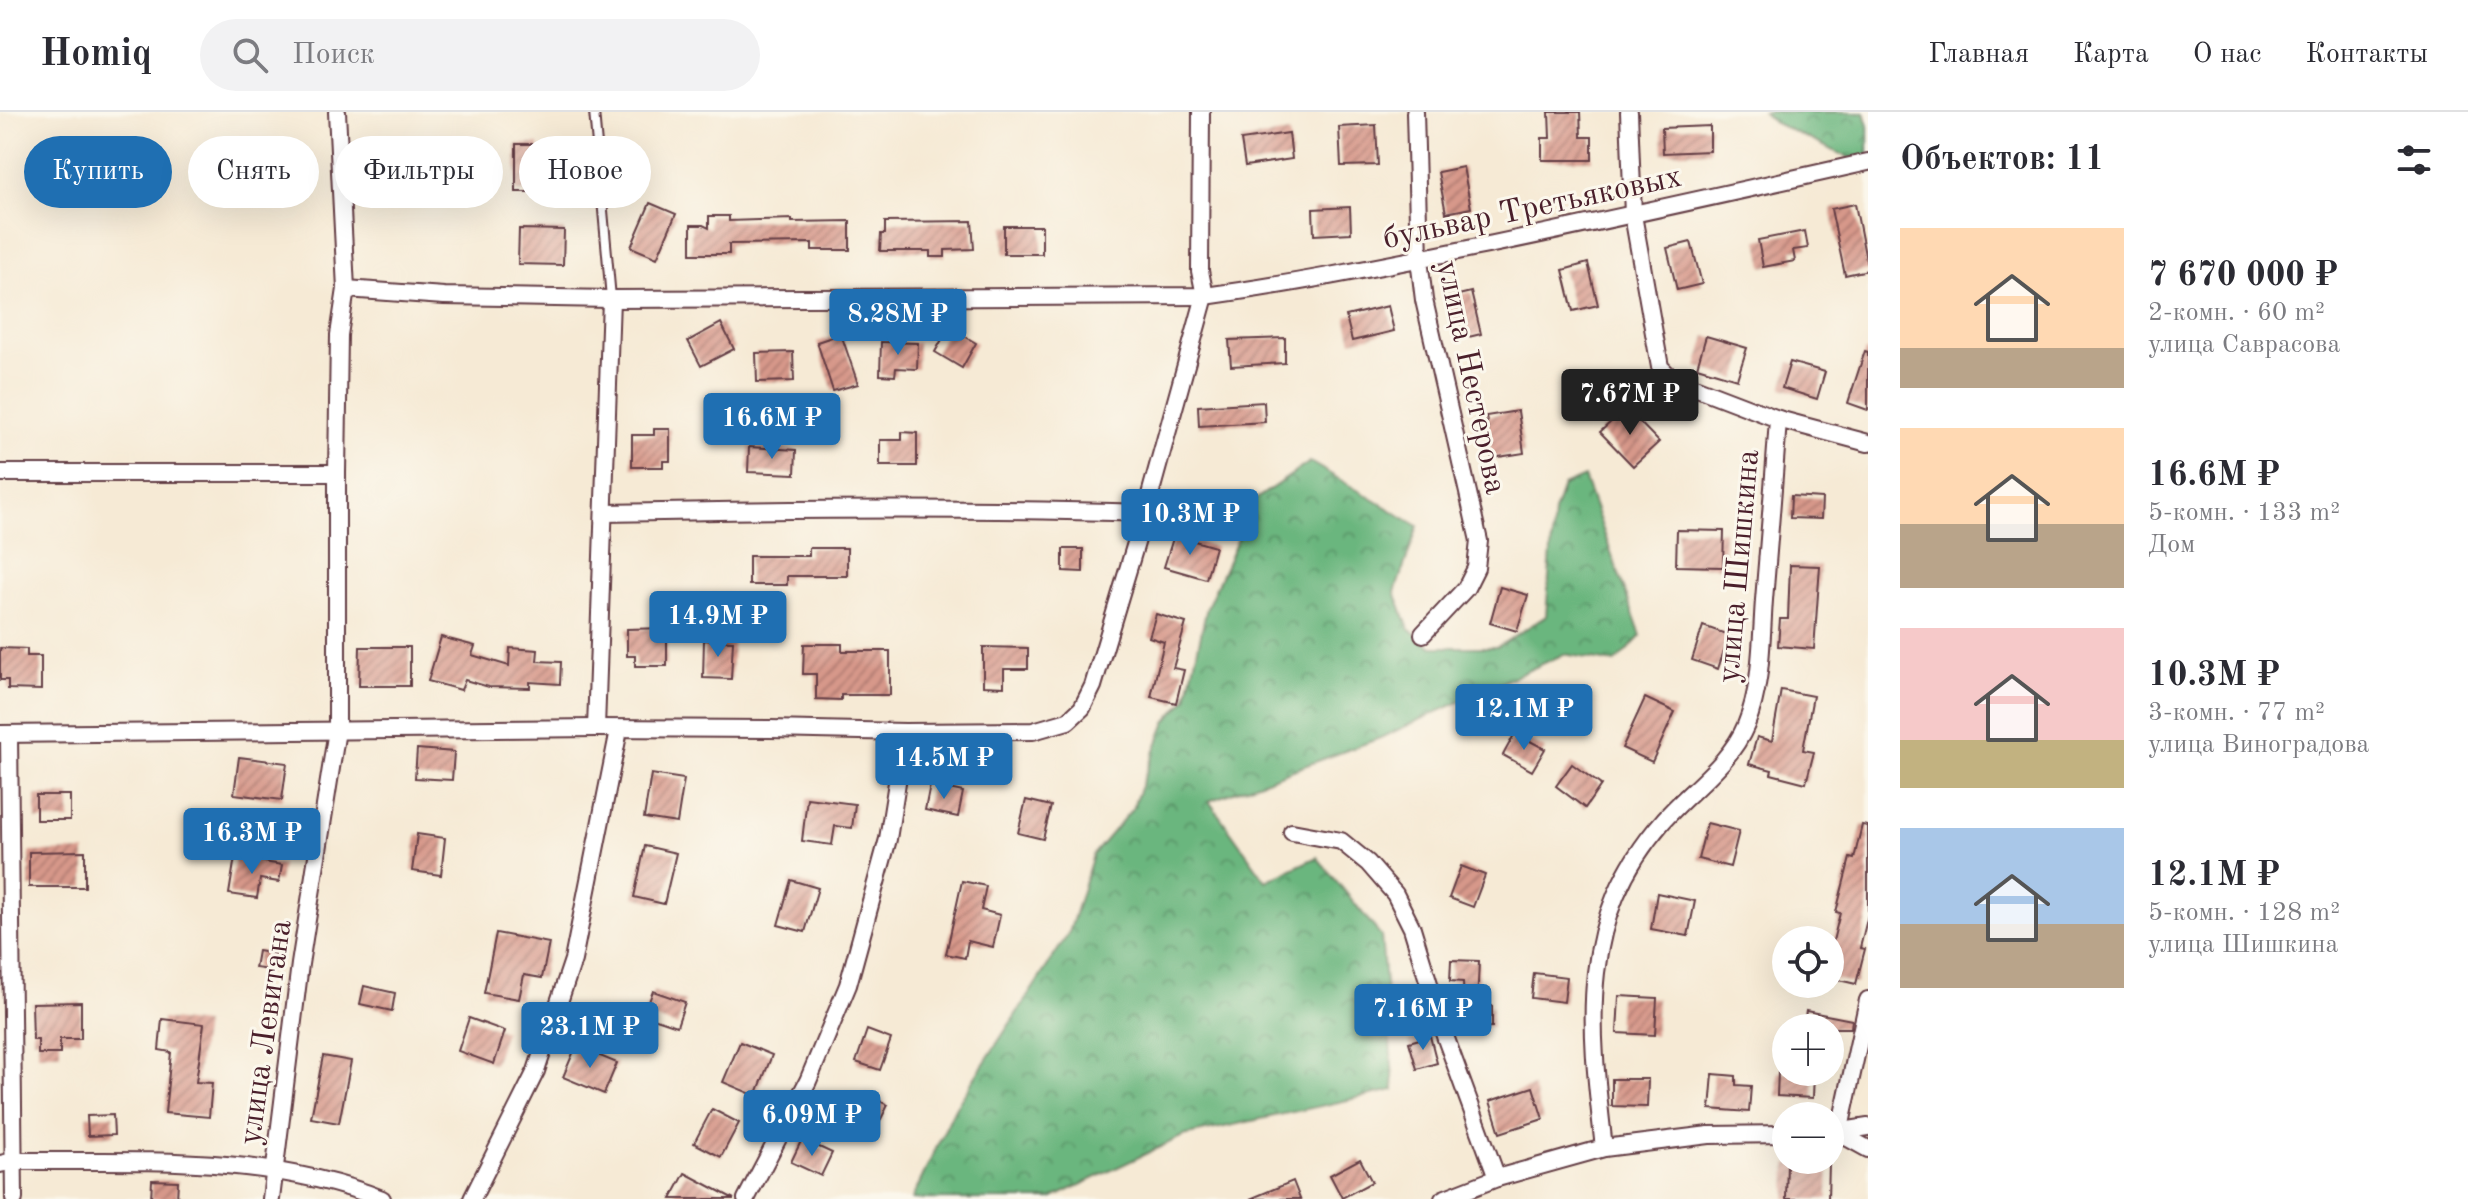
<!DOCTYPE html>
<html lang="ru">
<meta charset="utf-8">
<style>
:root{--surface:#fff;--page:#f2f2f3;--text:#2b2b33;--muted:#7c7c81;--line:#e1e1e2;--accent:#1f6fb2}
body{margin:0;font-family:"Old Standard TT",serif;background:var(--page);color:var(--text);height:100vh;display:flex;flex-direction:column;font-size:30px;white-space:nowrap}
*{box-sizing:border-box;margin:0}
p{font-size:26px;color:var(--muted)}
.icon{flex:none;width:44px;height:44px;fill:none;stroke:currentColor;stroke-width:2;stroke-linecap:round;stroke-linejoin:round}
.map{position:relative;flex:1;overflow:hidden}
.side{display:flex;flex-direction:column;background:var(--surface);width:600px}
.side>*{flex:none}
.hud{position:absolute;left:24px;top:24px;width:760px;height:72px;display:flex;gap:16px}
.controls{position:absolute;left:1772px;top:814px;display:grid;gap:16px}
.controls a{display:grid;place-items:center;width:72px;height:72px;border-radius:50%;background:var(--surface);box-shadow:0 8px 32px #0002;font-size:40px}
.price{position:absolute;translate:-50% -68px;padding:0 18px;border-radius:8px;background:var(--accent);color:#fff;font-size:26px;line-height:52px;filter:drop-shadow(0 2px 4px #0008)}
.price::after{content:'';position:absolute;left:50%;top:48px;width:24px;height:18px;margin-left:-12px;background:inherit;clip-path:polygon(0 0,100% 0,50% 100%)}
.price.selected{background:#222;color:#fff}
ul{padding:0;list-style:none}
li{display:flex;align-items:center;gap:24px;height:200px;padding:0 32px}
li span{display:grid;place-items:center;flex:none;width:224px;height:160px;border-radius:0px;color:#555}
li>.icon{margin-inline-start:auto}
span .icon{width:96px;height:96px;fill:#fffc;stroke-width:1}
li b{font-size:34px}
h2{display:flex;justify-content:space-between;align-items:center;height:96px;padding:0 32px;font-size:34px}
.pill{padding:0 28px;border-radius:36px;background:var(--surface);box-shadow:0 8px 32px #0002;font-size:28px;line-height:72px}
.pill.selected{background:var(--accent);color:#fff}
header{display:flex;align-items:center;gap:48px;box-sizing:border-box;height:112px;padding:0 40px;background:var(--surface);border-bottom:2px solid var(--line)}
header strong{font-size:38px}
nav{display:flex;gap:44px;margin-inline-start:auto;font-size:28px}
.search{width:560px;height:72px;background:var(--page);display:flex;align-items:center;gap:20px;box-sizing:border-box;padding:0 28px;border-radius:44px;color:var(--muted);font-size:30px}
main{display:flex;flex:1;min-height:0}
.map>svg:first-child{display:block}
.forest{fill:url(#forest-crowns);stroke:#5a6a54;stroke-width:2}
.building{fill:url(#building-hatch)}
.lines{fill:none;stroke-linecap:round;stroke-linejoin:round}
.lane-casing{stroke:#643d44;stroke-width:12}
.street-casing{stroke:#643d44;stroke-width:20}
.lane{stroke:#fff;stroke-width:8}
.street{stroke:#fff;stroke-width:16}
.labels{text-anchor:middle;stroke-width:6;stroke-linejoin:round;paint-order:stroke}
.street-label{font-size:32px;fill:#4a1f2b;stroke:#fbf7ec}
</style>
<header>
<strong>Homiq</strong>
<div class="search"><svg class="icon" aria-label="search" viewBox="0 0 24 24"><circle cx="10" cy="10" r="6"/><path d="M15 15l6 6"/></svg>Поиск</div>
<nav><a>Главная</a><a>Карта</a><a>О нас</a><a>Контакты</a></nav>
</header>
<main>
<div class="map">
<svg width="1868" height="1087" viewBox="0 0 1868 1087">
<defs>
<pattern id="forest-crowns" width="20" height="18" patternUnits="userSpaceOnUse" patternTransform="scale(2)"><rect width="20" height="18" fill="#6ab67e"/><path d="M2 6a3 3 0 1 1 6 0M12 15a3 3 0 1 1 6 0" fill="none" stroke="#599367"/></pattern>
<pattern id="building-hatch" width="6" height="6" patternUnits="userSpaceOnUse" patternTransform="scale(2)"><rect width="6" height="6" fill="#d7988a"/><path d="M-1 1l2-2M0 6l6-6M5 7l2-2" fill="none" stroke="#b07b71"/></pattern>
</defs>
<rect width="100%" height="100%" fill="#fbf7ec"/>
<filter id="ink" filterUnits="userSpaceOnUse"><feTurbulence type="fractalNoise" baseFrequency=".0125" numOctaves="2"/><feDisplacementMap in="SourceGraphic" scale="16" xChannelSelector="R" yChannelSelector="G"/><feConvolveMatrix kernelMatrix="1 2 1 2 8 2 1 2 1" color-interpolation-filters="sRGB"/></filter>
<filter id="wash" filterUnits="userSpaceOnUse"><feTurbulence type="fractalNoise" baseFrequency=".006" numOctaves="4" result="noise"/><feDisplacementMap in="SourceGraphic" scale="32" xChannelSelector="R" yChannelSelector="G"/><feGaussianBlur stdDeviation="1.8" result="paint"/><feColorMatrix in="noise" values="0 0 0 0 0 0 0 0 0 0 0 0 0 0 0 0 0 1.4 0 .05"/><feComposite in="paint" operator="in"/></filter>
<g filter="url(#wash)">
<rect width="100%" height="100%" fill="#f6ead5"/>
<g class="forest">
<polygon points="1763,0 1864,0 1868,15 1868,55 1773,10"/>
<polygon points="1310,350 1418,414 1395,480 1409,517 1432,535 1497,535 1546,504 1554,400 1563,374 1584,365 1641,524 1615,551 1564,542 1380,626 1209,689 1266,769 1317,745 1381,824 1394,978 1183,1024 1051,1087 912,1087 955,996 1069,821 1093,743 1132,697 1166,610 1187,586 1207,495 1256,387"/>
</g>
<g id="blocks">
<g class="building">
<polygon points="1549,0 1580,0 1581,25 1592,25 1592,48 1542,48 1542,26 1550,26"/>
<polygon points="1376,13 1378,53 1341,54 1339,15"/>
<polygon points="1710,14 1710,39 1663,41 1662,16"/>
<polygon points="1289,21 1292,47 1245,54 1241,28"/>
<rect x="516" y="32" width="23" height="48"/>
<polygon points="1463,55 1471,96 1446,101 1438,60"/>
<polygon points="650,91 676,102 657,146 631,135"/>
<polygon points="1855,92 1868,158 1845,163 1831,97"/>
<polygon points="1350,95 1351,121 1314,123 1313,97"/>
<polygon points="709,104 729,104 729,109 792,107 792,110 850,109 850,138 812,138 812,131 729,132 729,142 691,142 691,113 703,113 709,116"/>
<polygon points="972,109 974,137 945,138 945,145 930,145 930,139 880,139 881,122 885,122 885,110"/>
<rect x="1004" y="114" width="38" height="28"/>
<polygon points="519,117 564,118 563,153 518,152"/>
<polygon points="1805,119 1808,136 1793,138 1795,149 1763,155 1758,128"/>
<polygon points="1691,130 1702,172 1677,178 1667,136"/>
<polygon points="1588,151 1598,193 1573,199 1563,158"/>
<polygon points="1471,180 1481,222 1456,228 1446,186"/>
<polygon points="1388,194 1394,219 1352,229 1346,204"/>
<polygon points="721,211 734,237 701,254 688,229"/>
<polygon points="949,215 976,231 962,256 935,240"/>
<polygon points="841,222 858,272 833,279 817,230"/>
<polygon points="1706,224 1747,236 1737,267 1697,255"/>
<polygon points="1285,226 1285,251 1231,254 1229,228"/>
<polygon points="881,230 918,231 917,257 896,256 895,264 880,263"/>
<polygon points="1865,239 1868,240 1868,298 1848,291"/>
<polygon points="793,240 794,269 757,270 756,241"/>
<polygon points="1790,250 1825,260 1817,287 1782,276"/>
<polygon points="1264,290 1265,310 1199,314 1198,294"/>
<polygon points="1626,296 1659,330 1633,354 1600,320"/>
<polygon points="1518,299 1524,341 1492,346 1486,304"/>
<polygon points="654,317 670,317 670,349 663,349 663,355 632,355 632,323 654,323"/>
<polygon points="902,320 917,321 917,354 880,354 880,328 902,328"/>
<polygon points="749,335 796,338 795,362 748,360"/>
<polygon points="1791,384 1822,386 1821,407 1790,406"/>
<polygon points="1677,418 1724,419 1723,455 1676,454"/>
<polygon points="1174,423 1215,435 1206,467 1164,455"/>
<polygon points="809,436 847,436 847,464 787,464 787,473 749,473 749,444 809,444"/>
<polygon points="1063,437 1083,437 1083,460 1063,459"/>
<polygon points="1790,453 1820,454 1814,537 1778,534 1780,507 1788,507"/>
<polygon points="1500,475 1528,483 1517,519 1490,511"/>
<polygon points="1156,502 1186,511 1173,556 1184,558 1176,591 1151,585 1164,530 1149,525"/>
<polygon points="1703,514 1729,523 1718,557 1692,548"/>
<polygon points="667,516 667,554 635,554 635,544 627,544 627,517"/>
<polygon points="441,525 475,534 472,543 509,554 510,536 538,538 537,549 561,550 560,572 530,570 530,576 489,575 465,568 461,578 428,569"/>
<polygon points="704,528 733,529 731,567 703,566"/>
<polygon points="804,532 842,532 842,539 890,539 890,583 841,583 841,588 816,587 816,562 803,562"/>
<polygon points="360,535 410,535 410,574 359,574"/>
<polygon points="983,535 1028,536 1028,557 1004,557 1004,575 983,574"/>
<polygon points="0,536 27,537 27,544 41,544 41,578 8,577 8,568 0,568"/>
<polygon points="1781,578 1813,584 1803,638 1814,640 1806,671 1771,662 1772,658 1749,652 1757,625 1772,629"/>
<polygon points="1645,586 1675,600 1652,650 1622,636"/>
<polygon points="1515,621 1545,637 1532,659 1503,643"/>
<polygon points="417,637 454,640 452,668 415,666"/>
<polygon points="239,645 287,651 282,688 234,682"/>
<polygon points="1572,652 1601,673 1585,696 1556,674"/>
<polygon points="651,662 684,667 677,711 644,706"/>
<polygon points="930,673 963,680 958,705 925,698"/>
<rect x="36" y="683" width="34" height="25"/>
<polygon points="807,686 855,692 852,716 835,714 832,733 802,729"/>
<polygon points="1026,688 1051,694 1043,727 1018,721"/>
<polygon points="1707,711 1739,719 1730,755 1698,747"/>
<polygon points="1862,713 1868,714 1868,803 1860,836 1865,837 1856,872 1830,866 1830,841 1840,801 1836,800 1850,746 1854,747"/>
<polygon points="417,722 445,726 441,763 412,759"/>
<polygon points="645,734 676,741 664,792 634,785"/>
<polygon points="85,739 85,775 29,775 29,740"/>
<polygon points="235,745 282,753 279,770 260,767 257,786 229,782"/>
<polygon points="1461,754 1485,763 1473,795 1449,786"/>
<polygon points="791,768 818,776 805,820 778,813"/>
<polygon points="962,769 986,774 981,798 1000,803 993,835 968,829 965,846 946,842"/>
<polygon points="1657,781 1695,789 1688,824 1651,817"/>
<polygon points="496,821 549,831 542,866 524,863 519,887 484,881"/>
<polygon points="258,839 280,843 276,859 255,856"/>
<polygon points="1451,848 1479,849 1477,894 1492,894 1492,915 1465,916 1463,870 1450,869"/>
<polygon points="1534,861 1567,865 1564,890 1531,886"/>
<polygon points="364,874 395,881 392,899 360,892"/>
<polygon points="653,879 685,890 677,914 644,903"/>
<polygon points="1619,884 1657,886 1655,923 1617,921"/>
<polygon points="81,890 81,927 60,927 60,942 38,942 38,928 33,928 32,891"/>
<polygon points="1806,899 1852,908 1851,916 1803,916"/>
<polygon points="469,906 505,919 494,952 458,939"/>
<polygon points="162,907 204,912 196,970 212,971 209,1005 165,1001 171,940 159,938"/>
<polygon points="867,918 891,927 880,958 856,950"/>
<polygon points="1430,924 1437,951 1417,957 1409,930"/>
<polygon points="740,930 772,943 756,984 723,970"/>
<polygon points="576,934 617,951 604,982 563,965"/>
<polygon points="323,944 351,949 339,1011 311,1006"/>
<polygon points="1778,960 1814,960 1813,986 1777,984"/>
<polygon points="1713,962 1736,964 1736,973 1751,974 1749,1000 1710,997"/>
<polygon points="1612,967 1648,967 1647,995 1612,994"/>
<polygon points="1533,975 1543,1007 1500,1021 1490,989"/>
<polygon points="865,982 888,993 873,1023 850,1012"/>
<polygon points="712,997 739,1011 721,1045 694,1031"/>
<polygon points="113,1003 114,1023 88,1024 87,1004"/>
<polygon points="802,1027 832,1041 821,1064 791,1050"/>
<polygon points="1360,1047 1372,1070 1342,1086 1330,1063"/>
<polygon points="1787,1051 1829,1051 1828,1087 1786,1087"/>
<polygon points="685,1061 734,1087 671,1087"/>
<polygon points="152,1068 178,1069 177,1087 151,1087"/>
<polygon points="1293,1069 1300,1087 1250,1087"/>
</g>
</g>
</g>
<g filter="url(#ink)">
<use href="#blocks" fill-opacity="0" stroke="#643d44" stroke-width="2"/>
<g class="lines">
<defs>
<polyline id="lane" points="594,0 611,186"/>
<g id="street">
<polyline points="1415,0 1419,147 1424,188 1479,429 1476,456 1466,476 1423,522"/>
<polyline points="1629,0 1633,103 1660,255 1671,266 1778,307 1868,331"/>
<path d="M 346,177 L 444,184 L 611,187 L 1205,184 C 1302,171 1397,151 1493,132 C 1618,106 1743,78 1868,50"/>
<polyline points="0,361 337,361"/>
<path d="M 604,401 C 784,397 964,395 1145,401"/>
<polyline points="596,616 611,187"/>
<polyline points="0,622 596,616 770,617 905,620 1033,619 1068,609 1082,596 1093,574 1145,401 1205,184 1200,159 1201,0"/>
<polyline points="9,622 14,1087"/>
<polyline points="1292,720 1341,729 1368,751 1395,782 1412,816 1445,924 1497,1066"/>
<polyline points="1830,1021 1868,1015"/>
<polyline points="1839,1021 1868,888"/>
<polyline points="1839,1021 1868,1037"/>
<path d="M 1604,1036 C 1590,914 1576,808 1663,709 C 1690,678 1730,652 1746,613 C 1762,574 1761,530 1764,488 C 1769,428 1774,368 1778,307"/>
<path d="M 0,1052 L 14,1049 C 136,1050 266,1041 382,1087"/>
<polyline points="271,1087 300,852 337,618 337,361 339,223 346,177 337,0"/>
<polyline points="472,1087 536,959 573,848 619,618"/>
<polyline points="746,1087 808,969 848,873 888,727 905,620"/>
<polyline points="1443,1087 1497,1066 1604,1036 1709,1023 1786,1022"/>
</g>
</defs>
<use href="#lane" class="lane-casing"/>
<use href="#street" class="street-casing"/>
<use href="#lane" class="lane"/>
<use href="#street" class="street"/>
</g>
</g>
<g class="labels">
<g class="street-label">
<text transform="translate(1532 94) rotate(-12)" y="11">бульвар Третьяковых</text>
<text transform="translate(1473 265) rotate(78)" y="11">улица Нестерова</text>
<text transform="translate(1737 454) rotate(-85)" y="11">улица Шишкина</text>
<text transform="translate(264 920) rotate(-82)" y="11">улица Левитана</text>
</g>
</g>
</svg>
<div class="controls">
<a><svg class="icon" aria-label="locate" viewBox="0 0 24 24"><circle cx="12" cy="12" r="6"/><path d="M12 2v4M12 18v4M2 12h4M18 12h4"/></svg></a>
<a>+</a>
<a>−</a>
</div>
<b class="price" style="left:898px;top:245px">8.28M ₽</b>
<b class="price selected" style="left:1630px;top:325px">7.67M ₽</b>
<b class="price" style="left:772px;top:349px">16.6M ₽</b>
<b class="price" style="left:1190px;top:445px">10.3M ₽</b>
<b class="price" style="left:718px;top:547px">14.9M ₽</b>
<b class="price" style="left:1524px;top:640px">12.1M ₽</b>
<b class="price" style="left:944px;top:689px">14.5M ₽</b>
<b class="price" style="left:252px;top:764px">16.3M ₽</b>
<b class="price" style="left:1423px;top:940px">7.16M ₽</b>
<b class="price" style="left:590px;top:958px">23.1M ₽</b>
<b class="price" style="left:812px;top:1046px">6.09M ₽</b>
<div class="hud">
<a class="pill selected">Купить</a>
<a class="pill">Снять</a>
<a class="pill">Фильтры</a>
<a class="pill">Новое</a>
</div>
</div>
<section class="side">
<h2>Объектов: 11<svg class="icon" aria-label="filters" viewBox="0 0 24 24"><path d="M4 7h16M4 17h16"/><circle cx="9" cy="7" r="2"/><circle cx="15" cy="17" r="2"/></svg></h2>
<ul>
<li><span style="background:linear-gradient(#ffd9b3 75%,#b9a48a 0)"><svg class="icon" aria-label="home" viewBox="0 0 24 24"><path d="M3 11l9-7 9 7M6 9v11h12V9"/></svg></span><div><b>7 670 000 ₽</b><p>2-комн. · 60 m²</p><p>улица Саврасова</p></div></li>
<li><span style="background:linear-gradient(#ffd9b3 60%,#b9a48a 0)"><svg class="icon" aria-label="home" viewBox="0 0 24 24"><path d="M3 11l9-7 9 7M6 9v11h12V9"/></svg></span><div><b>16.6M ₽</b><p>5-комн. · 133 m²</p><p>Дом</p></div></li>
<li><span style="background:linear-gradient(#f6c9c9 70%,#c2b280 0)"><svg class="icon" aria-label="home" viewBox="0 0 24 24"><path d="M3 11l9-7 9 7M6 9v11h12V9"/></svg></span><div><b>10.3M ₽</b><p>3-комн. · 77 m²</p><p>улица Виноградова</p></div></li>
<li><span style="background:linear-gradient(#a9c7e8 60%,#b9a48a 0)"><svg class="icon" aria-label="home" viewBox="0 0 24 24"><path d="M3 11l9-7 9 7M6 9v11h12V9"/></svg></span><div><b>12.1M ₽</b><p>5-комн. · 128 m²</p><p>улица Шишкина</p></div></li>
</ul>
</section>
</main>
